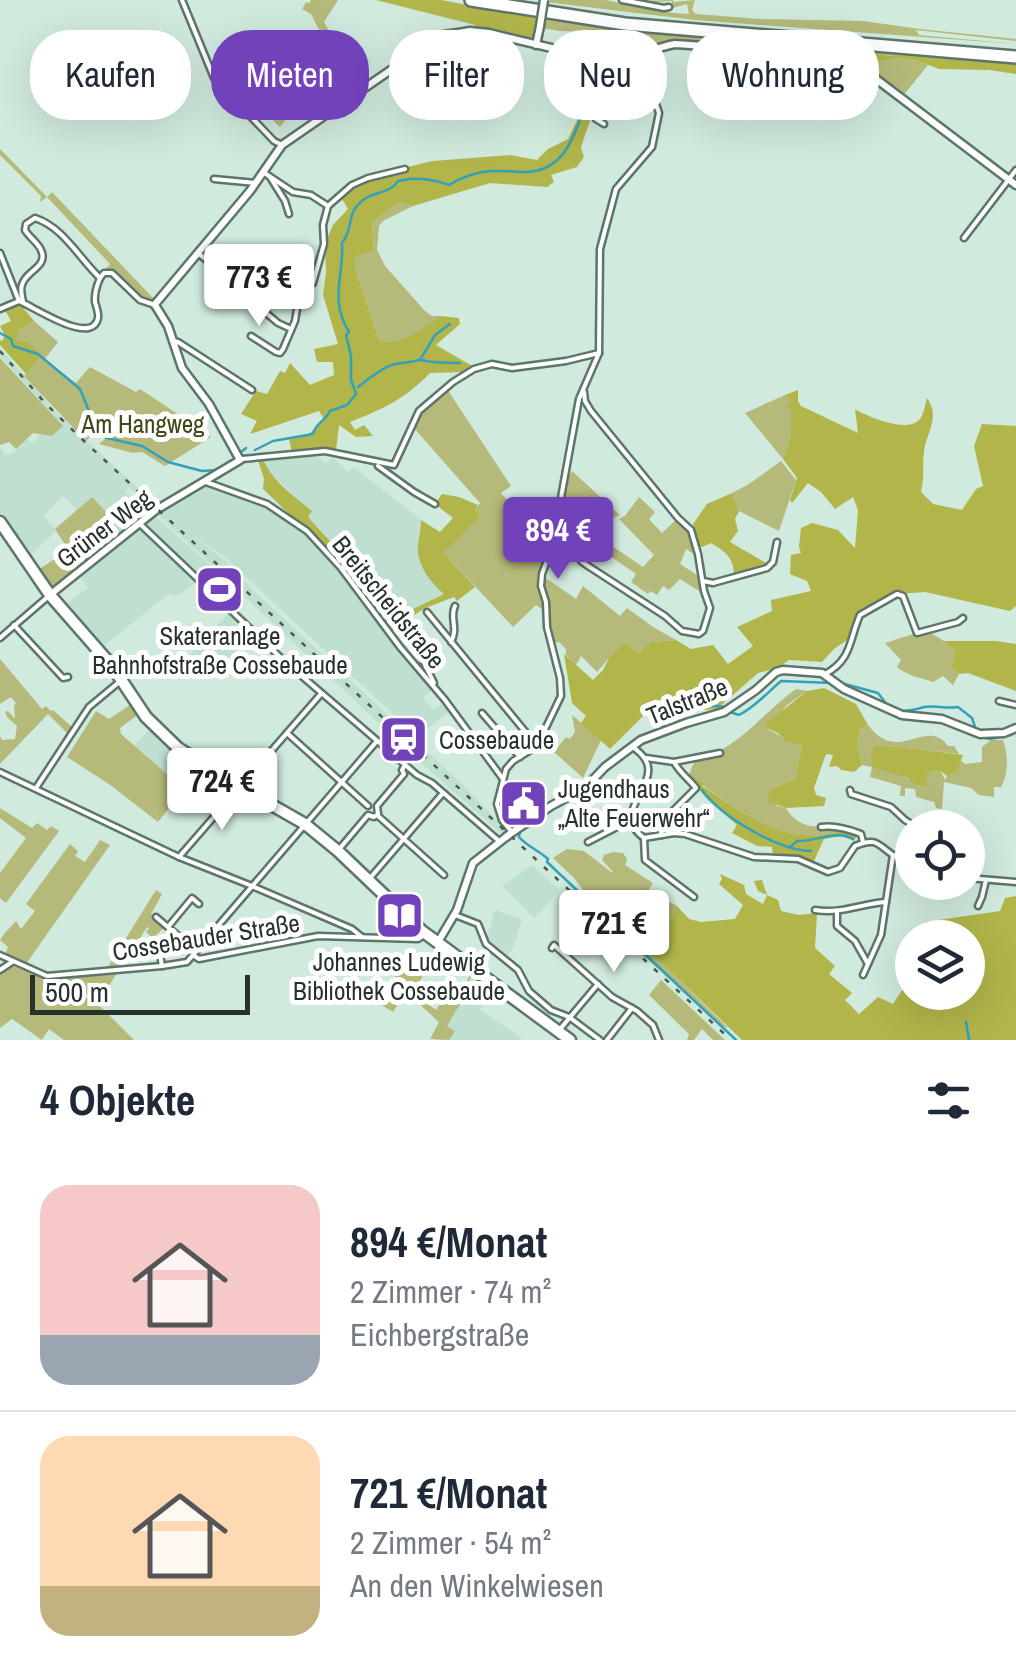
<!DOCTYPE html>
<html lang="de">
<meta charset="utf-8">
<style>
:root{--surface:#fff;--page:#f6f6f7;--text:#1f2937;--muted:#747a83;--line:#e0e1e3;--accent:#7142ba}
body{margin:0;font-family:"Archivo Narrow",sans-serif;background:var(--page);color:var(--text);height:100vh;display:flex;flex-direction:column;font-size:38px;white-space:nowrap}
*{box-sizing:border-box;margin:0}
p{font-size:32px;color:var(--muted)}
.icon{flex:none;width:55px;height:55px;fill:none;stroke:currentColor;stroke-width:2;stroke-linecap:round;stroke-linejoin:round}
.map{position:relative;height:1040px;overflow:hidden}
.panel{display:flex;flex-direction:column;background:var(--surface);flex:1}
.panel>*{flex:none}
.guide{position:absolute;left:30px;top:30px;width:958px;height:90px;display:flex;gap:20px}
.controls{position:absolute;left:895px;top:810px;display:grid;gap:20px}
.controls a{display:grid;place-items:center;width:90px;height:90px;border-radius:50%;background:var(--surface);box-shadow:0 10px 40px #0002;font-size:50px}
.scale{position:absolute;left:30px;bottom:25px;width:220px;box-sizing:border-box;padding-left:10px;border:5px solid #28322d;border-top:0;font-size:28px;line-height:35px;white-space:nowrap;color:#28322d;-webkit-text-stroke:8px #fff;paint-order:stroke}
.price{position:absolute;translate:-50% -85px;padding:0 22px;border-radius:10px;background:#fff;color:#222;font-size:32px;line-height:65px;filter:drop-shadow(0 2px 5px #0008)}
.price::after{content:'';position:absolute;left:50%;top:60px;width:30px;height:22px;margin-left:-15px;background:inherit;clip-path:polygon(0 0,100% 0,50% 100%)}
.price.selected{background:var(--accent);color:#fff}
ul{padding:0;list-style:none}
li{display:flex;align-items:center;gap:30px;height:250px;padding:0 40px}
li+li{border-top:2px solid var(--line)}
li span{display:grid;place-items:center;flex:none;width:280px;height:200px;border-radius:30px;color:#555}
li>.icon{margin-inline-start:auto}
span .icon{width:120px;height:120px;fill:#fffc;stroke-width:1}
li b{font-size:42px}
h2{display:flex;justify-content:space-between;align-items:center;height:120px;padding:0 40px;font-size:42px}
.chip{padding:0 35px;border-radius:40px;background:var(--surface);box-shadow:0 10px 40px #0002;font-size:35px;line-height:90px}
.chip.selected{background:var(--accent);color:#fff}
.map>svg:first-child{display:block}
.built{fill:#bfe0d0}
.green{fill:#b5b97a}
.forest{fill:#b1b54a}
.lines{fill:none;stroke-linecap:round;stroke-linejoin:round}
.stream{stroke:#32a1bc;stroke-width:2.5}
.minor-casing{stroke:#5e766a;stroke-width:9}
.tertiary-casing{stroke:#5e766a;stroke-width:11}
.primary-casing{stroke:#5e766a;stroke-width:15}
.motorway-casing{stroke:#5e766a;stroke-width:16}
.minor{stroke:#fff;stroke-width:4}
.tertiary{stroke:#fff;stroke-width:6}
.primary{stroke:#fff;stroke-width:10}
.motorway{stroke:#fff;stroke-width:11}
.rail{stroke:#4a5851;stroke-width:2.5;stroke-dasharray:5 10;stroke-linecap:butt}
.tertiary-bridge-casing{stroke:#5e766a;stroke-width:11;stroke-linecap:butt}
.tertiary-bridge{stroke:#fff;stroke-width:6}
.labels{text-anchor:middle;stroke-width:10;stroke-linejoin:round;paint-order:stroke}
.park-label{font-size:25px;fill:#444519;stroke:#fff}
.street-label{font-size:25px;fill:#28322d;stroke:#fff}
.poi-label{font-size:25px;fill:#28322d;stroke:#fff}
</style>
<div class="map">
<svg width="1016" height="1040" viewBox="0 0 1016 1040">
<rect width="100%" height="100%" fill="#d0eadd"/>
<g class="built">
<polygon points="0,348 60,416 162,510 206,486 237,495 273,510 307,531 341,568 432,690 423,698 433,710 442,704 448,712 418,737 222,555 194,536 227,562 255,592 462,784 508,832 504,835 499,832 409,752 129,487 125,491 146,515 136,524 197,582 177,596 168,594 100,649 64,606 88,587 75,571 82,535 108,514 92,497 77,510 63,496 44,515 56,531 28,558 0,517 0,448 2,448 5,455 14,452 26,439 32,443 42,433 52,436 63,426 5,362 0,356"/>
<polygon points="308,451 326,463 332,457 348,472 354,467 421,520 421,535 417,545 438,589 445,594 401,615 386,609 370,597 348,562 307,517 311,512 274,477 265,466 262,456"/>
<polygon points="155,516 212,567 219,576 208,584 168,548 144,525"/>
<polygon points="230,612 258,639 248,650 242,645 210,680 186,659"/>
<polygon points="152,727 163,741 201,766 184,789 134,745"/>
<polygon points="532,865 560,890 534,918 502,886"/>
<polygon points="495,910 522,919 513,948 506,957 486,940"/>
<polygon points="472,976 482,982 472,997 483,1004 480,1010 522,1038 520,1040 449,1040 454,1032 446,1026 462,1001 467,984"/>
</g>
<g class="green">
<polygon points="184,0 186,0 220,83 224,84 260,80 293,111 280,127 242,92 241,85 224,88 219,83"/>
<polygon points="311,0 338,0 324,22 359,86 382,73 436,32 444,29 476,27 475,30 445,33 326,112 321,107 351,91 311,14 302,9 306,2 309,3"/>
<polygon points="546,0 605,0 673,13 689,14 687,4 672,8 672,1 643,3 632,1 673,0 674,2 695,0 692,10 696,14 760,19 863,21 920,29 1016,39 1016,41 916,30 919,35 1016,44 695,20 545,2"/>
<path d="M 543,17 L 683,35 L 1016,61 L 1016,64 L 895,55 C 881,58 866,50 850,54 L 847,57 L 682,42 L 656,47 L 616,60 L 621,33 L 560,31 L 542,28 Z"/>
<polygon points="896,58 915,60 928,65 902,97 862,65"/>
<path d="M 0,149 L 47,197 L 52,192 L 153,298 L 181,271 L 154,303 C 133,299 124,272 104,271 L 110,264 L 47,197 L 40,202 L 41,196 L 0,155 Z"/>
<path d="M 400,202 L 413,206 L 383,221 L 379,226 L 377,250 L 385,266 L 425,311 L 432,316 L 441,316 C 423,327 401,347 379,340 L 355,268 L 357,256 L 374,251 L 372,222 Z"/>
<path d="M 34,321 L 58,342 L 44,360 L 76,383 L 90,367 L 136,392 L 139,389 L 148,394 L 211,437 L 165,466 L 142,452 L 133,453 L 99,444 L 105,439 L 96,431 L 86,441 L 24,376 L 41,355 L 31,343 L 16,339 C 16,329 26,325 34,321 Z"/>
<polygon points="0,358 63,426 52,436 33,433 16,449 9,442 0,445"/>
<polygon points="447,389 511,486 501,493 550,549 540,579 545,611 536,605 513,627 444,553 479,516 475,510 480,503 413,427 420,412"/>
<polygon points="785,395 793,401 791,435 783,459 745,413"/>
<polygon points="781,461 796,480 779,531 739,511 732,493 749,484"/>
<path d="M 572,471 L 620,515 L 588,530 L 578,539 L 557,522 C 560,505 562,484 572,471 Z"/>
<polygon points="92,497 109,515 83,534 97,554 54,588 50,587 38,570 56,558 54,555 63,548 68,549 55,529"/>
<polygon points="639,497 655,512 649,519 662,533 677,519 690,531 697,556 686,549 680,564 700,577 702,588 699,591 680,579 669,590 663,586 657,595 650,591 648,594 631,582 636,574 588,541 593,533 643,567 654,555 619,519 625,516"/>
<polygon points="543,576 576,599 583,586 620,616 627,608 653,627 676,640 650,642 640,654 609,658 597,672 581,656 576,665 566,655 566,649 559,642 552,643"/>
<path d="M 929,632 L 944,641 L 956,651 L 951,668 L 959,674 L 953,685 L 943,676 L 933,682 C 920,677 909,677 897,667 L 901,660 L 885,643 L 913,634 L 917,636 Z"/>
<polygon points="0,659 42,709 46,706 51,711 53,710 73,728 69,735 48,714 0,764 0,736 2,740 15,739 17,726 7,717 5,712 8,711 15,719 14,706 16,703 12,698 9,698 0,704"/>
<path d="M 796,689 L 807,691 L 787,705 L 767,729 C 781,735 787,742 802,745 L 795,779 L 771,789 L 777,806 L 786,808 C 797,827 814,828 835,826 L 836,832 C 782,846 745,814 702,785 L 702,783 L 691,776 L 688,777 L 695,760 L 719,753 L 719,751 C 749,735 769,708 796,689 Z"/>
<polygon points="133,703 137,711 136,716 120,728 121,734 184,789 158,822 109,784 67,757 96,711 109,719"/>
<polygon points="572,715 601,740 583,778 554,752 566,737 570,739 575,732"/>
<path d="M 868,725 C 899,766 926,716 948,746 L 954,746 L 959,754 L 918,749 L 874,747 L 898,774 L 924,788 L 928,772 L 941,771 L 945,780 L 947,776 L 956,773 L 960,760 L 965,764 L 982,762 L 982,747 L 991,740 L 1003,740 C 1008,755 1009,773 1001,787 L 994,787 L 994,797 L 979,795 L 971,788 L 944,782 L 942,809 L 936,808 L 934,802 L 916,797 L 915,789 L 905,788 L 905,796 L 900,796 L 901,786 L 870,777 L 872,767 L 862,765 L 857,741 L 860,729 Z"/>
<polygon points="0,808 32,828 37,823 47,830 51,826 59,831 6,903 0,898 0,873 26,838 0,818"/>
<path d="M 100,840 L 110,845 L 28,961 L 25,965 L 5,955 L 8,947 L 0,940 C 5,932 11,927 16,921 L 21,929 L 35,911 L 26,904 L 70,844 L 78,851 L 75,856 L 85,862 Z"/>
<polygon points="567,849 584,851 611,872 613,872 602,860 604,855 613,852 623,853 627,859 625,865 653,883 647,893 676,905 671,921 620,922 728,1028 718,1024 581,898 589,898 574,878 553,858"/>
<polygon points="156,890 162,894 151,914 165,927 153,938 146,932 149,928 147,927 121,969 106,970"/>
<polygon points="402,964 416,966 425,971 420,981 431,988 423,1001 436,1010 445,996 453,1001 472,973 480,979 472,976 467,984 462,1001 447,1026 455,1031 449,1040 430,1039 439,1022 406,992 393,1012 380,1004"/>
<polygon points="12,966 59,985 69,993 77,991 65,987 55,978 117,973 99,1002 86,994 78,992 102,1008 134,1040 64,1040 49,1029 42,1040 12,1019 0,1028 0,973"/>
<polygon points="661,980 725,1040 713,1040 702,1029 694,1040 687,1040 689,1034 649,995"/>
</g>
<g class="forest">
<polygon points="376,0 441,0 539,18 535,42 475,30 475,25"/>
<polygon points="867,52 889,56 895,55 1016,64 1016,74 989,70 939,69 915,60 896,58 862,65 847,57 850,54"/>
<path d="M 580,114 L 591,118 L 581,147 L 584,157 L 577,167 L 551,175 L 554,182 L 547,187 L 490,183 L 413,206 L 400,202 L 372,222 L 374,251 L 357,256 L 355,268 L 379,340 C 401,347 423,327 441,316 L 459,318 L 460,324 L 436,345 L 474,367 L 464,372 L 430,373 C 405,399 383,409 350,422 L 355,430 L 364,425 L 373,436 L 356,437 L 339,425 L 336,450 L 325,449 L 292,452 L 289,439 C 309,436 311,434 324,419 L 319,411 L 250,434 L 257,421 L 241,414 L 256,391 L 267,394 L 280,371 L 285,373 L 290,363 L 310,385 L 334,375 L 333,362 L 317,362 L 314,349 L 338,344 L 323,295 L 326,272 L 325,243 L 333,225 L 348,209 L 342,199 L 351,188 L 386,172 L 433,161 L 510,155 L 537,160 L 548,149 L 568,139 Z"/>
<polygon points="20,304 34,321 19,330 16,339 31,343 41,355 26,374 0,345 0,340 2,341 5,336 0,326 11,321 5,310"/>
<path d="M 798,390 L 798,401 L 801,406 L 858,433 L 855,409 C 868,417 905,432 918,421 C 924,416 925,405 927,398 C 941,417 926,433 924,452 C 922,466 925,475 921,492 L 933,504 L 962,510 L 976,489 L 983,486 L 974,446 L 982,424 L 1016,426 L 1016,606 L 1010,611 L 925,592 L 897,594 L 860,615 L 853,636 L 834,649 L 822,662 L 789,660 L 778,668 L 758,673 L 717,709 L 705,710 L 690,695 L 659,700 L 610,749 L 581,723 L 586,716 L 572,703 L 564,654 L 593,680 L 603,670 L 609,658 L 625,643 L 639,654 L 650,642 L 676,640 L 691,649 L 713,645 L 728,664 L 753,646 L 737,627 L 772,611 L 771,600 L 811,591 L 807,581 L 790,574 L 791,555 L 801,553 L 799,547 L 801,528 L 812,523 L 838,530 L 855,548 L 858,510 L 853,497 L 835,509 L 821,492 L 808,483 L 792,503 L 790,500 L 797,478 L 783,459 L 791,435 L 791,411 L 786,407 L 792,401 L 785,395 Z"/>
<path d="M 262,456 C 270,480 293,495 312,511 L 308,517 C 320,531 334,545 346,559 C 368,586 366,600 401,615 L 444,594 C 431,583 415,563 418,544 C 419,536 421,529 421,520 L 440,532 L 453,518 L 435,504 L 442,494 L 459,497 L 478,505 L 475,510 L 480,516 L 444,553 L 475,587 L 457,601 L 454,597 L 425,608 L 388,632 L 341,568 L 307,531 L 263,489 L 264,479 L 257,457 Z"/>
<path d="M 732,493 L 739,511 L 735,519 L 738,531 L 730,542 L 766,563 L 766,567 L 734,576 C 734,558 726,552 711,543 L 702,547 L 698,546 L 693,524 L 707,504 Z"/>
<polygon points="944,641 996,641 1016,644 1016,691 968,673 959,674 951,668 956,651"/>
<polygon points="824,688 856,704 868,725 860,729 857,741 862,765 854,772 841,770 837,766 829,767 833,755 826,754 814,788 816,795 826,798 824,806 786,808 767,801 771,789 795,779 802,745 787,742 778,733 766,728 768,722 807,691"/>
<polygon points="874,746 918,749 963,755 956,773 947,776 941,771 928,772 925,788 911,782 907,778 872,767 871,756"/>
<path d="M 691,775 L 703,783 L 702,786 C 745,813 782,846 835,832 L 835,826 L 851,830 L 856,837 L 854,841 L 841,836 L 824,839 L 814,861 L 794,857 L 773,857 L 772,847 L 757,846 L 732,833 L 737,825 L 707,799 L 688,777 Z"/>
<polygon points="720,874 744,885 746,894 763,904 767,895 758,891 754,881 762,880 767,895 778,900 781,911 799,915 817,913 815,948 835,966 829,974 852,993 845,1000 859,1014 878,997 893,1004 912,975 912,992 968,992 968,938 924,937 925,922 1000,911 1005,898 1016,896 1016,1040 742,1040 618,921 671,921 676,905 689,919 701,922 735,919 743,905 719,884 722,879"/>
</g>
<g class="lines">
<g class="stream">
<polyline points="0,333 11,339 13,346 38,354 80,389 98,433 107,438 142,446 168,462 202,471 217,470"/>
<path d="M 422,360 C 436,364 446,362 460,363"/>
<path d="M 358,387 C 367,380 384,366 395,364 C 403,363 411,362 420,360 L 435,335 L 450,324"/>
<path d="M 255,450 L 273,441 L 313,434 C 315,424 325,421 330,411 L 347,405 L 356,394 L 351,380 L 351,356 L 346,335 L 349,332 C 329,299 344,278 342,243 C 352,231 348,217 356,207 C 368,192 377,196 391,188 C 399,183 394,181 404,180 C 417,177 437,180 450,185 C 457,179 463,178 471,175 C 487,169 503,171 520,172 C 560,174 572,144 583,111"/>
<polyline points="241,452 246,448"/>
<polyline points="841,683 878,693 888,706"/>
<path d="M 899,711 C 910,711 915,710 924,707 C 934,705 946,709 958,707 L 972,718 L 976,730"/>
<path d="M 646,735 L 669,724 L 677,706 L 691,704 L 727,707 L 730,712 L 739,715 C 755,707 767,693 781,681 L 832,683"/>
<polyline points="981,737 990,739 1011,735 1016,725"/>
<path d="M 702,790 C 722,817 777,850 811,851"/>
<path d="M 545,814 L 520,831 L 519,837 C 527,846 539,851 548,859 L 547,862 L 736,1040"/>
<path d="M 790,847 L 797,841 C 815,842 838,829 853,839"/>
<polyline points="966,1022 969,1040"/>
</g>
<defs>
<g id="minor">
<polyline points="182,0 214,78 274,141 282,145"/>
<polyline points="622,0 664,8 669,7"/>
<polyline points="577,113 585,101 595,102"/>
<polyline points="604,124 596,119 592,109 599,96 611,81 610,62"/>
<polyline points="263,172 293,192 311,195 328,206"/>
<polyline points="270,177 285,201 289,214"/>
<polyline points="214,179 256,183"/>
<polyline points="964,238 1016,170"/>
<polyline points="0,253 19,301"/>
<polyline points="199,254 251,296 259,307 278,323 291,329"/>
<polyline points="100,278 104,273 112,273 140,300 155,305"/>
<polyline points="304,283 313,283 324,244 323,225 328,206 352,185 368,178 405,169"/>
<polyline points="240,288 255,271 253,269"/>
<path d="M 19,301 C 33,306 92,347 98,318 C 99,313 96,306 95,302 C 94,293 97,285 100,278"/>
<path d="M 23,302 C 22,296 20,290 22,285 C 25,271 49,267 41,250 C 38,243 29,237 25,230 L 26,224 L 35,218 C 63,227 79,258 100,278"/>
<polyline points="257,302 272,286 300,291"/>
<polyline points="0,309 19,301"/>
<polyline points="251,336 276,352 280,353 283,349 295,321 300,291 304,283 293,274 287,273"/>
<polyline points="173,341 178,342 252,390"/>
<polyline points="242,459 325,451 394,465 419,411 453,382 474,369 492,364 512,368 566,361 599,353"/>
<polyline points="378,466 414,492 435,504"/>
<polyline points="206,482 267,504 307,531 341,568 400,647 445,700 503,779"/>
<polyline points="555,523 579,542 581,561 585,564 665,616 682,631 699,634 703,631 710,608 704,591 698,554 691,530 678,518 591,411 585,401 584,392"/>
<polyline points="140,524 282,659 417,775 432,783 499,841"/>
<polyline points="703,581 713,583 767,568 773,562 777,542"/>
<polyline points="427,612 537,746"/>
<polyline points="14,625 63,678 68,677"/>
<polyline points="406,635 418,650 434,683"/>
<polyline points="0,638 50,595"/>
<path d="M 451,642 C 459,627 449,619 455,606"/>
<path d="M 825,674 C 852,660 849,640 860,615 L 897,594 L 903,596 L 917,633 L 958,622 L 963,618"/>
<polyline points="999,701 1016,705"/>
<polyline points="482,713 520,757"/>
<polyline points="287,733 368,806"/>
<path d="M 633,747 C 639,752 647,758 648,767 C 652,789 612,815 644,838 L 674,833 L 685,834 L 754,857 L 798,859 L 828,872 L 840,868 L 855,846 C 878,836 878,846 896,857 C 899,859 909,863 912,865"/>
<polyline points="646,758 674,762 720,753"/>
<polyline points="0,772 179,857 252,886 352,929 362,937"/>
<polyline points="36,788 89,707 118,683"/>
<polyline points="850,790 851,794 891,807 905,820 918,828"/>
<polyline points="377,815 444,875"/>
<path d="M 821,827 C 835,825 848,829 861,834 L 863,842"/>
<polyline points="511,831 502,820 497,804 506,769 513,761 537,746 561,696 560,678 547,627 546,602 541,586 542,574 552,547 579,399 599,353 600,249 616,189 652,147 659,113 655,101 611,81"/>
<path d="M 662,835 L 661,832 L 672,812 L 696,788 C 689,779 680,773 674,762"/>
<polyline points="644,838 645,860 694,897"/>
<polyline points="588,842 619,826 633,823"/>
<polyline points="341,847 368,815 374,817 378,814 377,806 404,774 402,770 405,765"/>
<polyline points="179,857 320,695"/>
<polyline points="371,877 443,793"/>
<polyline points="968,878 1016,882"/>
<polyline points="978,906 982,897 986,880"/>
<path d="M 815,910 C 843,914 859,904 886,902"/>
<polyline points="837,912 837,926 855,941 868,964"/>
<polyline points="455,915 478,924 486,944 518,970 529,991 551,1010 569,1017 600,1040"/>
<polyline points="156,917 196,951"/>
<polyline points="168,927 192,898 199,904"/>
<polyline points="150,944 160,954 162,966"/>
<polyline points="552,948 554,945 612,997 637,1011 653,1025 659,1040"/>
<polyline points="0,955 47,976 162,966 187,962 193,955 199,959 318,936 418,939 426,934"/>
<polyline points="193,955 377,741"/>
<polyline points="0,970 12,962"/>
<polyline points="863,975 881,935 893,855"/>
<polyline points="561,1028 598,984"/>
<polyline points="607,1040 632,1008"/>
</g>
<g id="tertiary">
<polyline points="536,45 540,26"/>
<path d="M 51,594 L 156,510 L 240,460 L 209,404 L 182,368 L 168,326 L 155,305 L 156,303 L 250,191 L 282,145 L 440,36 L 470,31 L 489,33 L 610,62 C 638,61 649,48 675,44 L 838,55 L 855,63 L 1016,185"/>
<polyline points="510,834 551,806 586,787 605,767 641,740 686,723 724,712 756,690 776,672 783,670 822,673 844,689 902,715 942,719 980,734 1004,733 1016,728"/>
<polyline points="438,942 457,910 473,863 506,837"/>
</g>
<polyline id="primary" points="0,522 50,595 112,666 146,717 178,748 240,787 305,824 338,851 422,931 570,1040"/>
<polyline id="motorway" points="471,0 625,24 1016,57"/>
</defs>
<use href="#minor" class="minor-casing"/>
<use href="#tertiary" class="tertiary-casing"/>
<use href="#primary" class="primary-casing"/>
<use href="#motorway" class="motorway-casing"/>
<use href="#minor" class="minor"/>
<use href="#tertiary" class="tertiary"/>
<use href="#primary" class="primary"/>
<use href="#motorway" class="motorway"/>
<polyline class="rail" points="0,351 46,404 85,442 731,1040"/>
<defs>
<g id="tertiary-bridge">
<polyline points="540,26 544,0"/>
<polyline points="506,837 510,834"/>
</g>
</defs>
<use href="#tertiary-bridge" class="tertiary-bridge-casing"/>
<use href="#tertiary-bridge" class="tertiary-bridge"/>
</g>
<defs>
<symbol id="stadium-square" viewBox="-11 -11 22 22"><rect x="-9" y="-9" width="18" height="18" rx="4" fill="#7142ba" stroke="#fff"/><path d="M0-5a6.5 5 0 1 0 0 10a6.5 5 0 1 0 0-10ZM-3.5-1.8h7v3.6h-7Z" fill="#fff"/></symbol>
<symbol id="station-square" viewBox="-11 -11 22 22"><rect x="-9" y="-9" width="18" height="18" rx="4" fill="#7142ba" stroke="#fff"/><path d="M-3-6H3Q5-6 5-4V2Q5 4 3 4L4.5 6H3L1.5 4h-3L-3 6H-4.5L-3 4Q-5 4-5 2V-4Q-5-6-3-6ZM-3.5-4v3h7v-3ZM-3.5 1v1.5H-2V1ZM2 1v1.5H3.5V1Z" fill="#fff"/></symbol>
<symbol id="civic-square" viewBox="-11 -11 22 22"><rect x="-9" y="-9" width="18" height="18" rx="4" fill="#7142ba" stroke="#fff"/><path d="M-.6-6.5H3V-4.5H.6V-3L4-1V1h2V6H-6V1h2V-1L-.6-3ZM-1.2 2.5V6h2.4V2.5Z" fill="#fff"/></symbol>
<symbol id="library-square" viewBox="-11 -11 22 22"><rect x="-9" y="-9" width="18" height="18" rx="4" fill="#7142ba" stroke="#fff"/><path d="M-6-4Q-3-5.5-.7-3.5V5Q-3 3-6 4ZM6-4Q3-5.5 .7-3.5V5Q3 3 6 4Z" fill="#fff"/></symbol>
</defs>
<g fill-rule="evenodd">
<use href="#stadium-square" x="192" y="562" width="55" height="55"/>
<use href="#station-square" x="376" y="712" width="55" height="55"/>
<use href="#civic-square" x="496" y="776" width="55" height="55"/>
<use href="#library-square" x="372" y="888" width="55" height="55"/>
</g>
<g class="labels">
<g class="park-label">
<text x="143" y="433">Am Hangweg</text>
</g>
<g class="street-label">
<text transform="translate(104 528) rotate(-37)" y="9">Grüner Weg</text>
<text transform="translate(389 602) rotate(51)" y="9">Breitscheidstraße</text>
<text transform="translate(687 701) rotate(-22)" y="9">Talstraße</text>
<text transform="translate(206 937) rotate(-9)" y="9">Cossebauder Straße</text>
</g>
<g class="poi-label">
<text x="220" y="645">Skateranlage<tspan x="220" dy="29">Bahnhofstraße Cossebaude</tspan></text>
<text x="439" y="749" text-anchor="start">Cossebaude</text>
<text x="558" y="798" text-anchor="start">Jugendhaus<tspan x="558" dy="29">„Alte Feuerwehr“</tspan></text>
<text x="399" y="971">Johannes Ludewig<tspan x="399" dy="29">Bibliothek Cossebaude</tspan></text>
</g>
</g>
</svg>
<div class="controls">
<a><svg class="icon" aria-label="locate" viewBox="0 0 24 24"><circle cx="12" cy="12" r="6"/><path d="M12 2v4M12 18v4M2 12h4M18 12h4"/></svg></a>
<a><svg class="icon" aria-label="layers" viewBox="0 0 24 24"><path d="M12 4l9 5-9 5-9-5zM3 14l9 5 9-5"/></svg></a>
</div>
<div class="scale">500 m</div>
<b class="price" style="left:259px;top:329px">773 €</b>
<b class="price selected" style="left:558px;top:582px">894 €</b>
<b class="price" style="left:222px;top:833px">724 €</b>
<b class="price" style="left:614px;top:975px">721 €</b>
<div class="guide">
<a class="chip">Kaufen</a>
<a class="chip selected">Mieten</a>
<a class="chip">Filter</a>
<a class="chip">Neu</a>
<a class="chip">Wohnung</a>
</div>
</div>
<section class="panel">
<h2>4 Objekte<svg class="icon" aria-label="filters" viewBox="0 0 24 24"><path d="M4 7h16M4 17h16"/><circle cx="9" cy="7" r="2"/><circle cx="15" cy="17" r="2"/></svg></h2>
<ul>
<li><span style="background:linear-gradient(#f6c9c9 75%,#9aa5b1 0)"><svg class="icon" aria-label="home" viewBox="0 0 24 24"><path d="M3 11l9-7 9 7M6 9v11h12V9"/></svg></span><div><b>894 €/Monat</b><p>2 Zimmer · 74 m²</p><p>Eichbergstraße</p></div></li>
<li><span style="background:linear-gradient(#ffd9b3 75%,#c2b280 0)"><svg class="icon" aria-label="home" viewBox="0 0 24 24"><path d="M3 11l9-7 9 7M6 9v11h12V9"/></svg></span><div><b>721 €/Monat</b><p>2 Zimmer · 54 m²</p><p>An den Winkelwiesen</p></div></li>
</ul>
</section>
